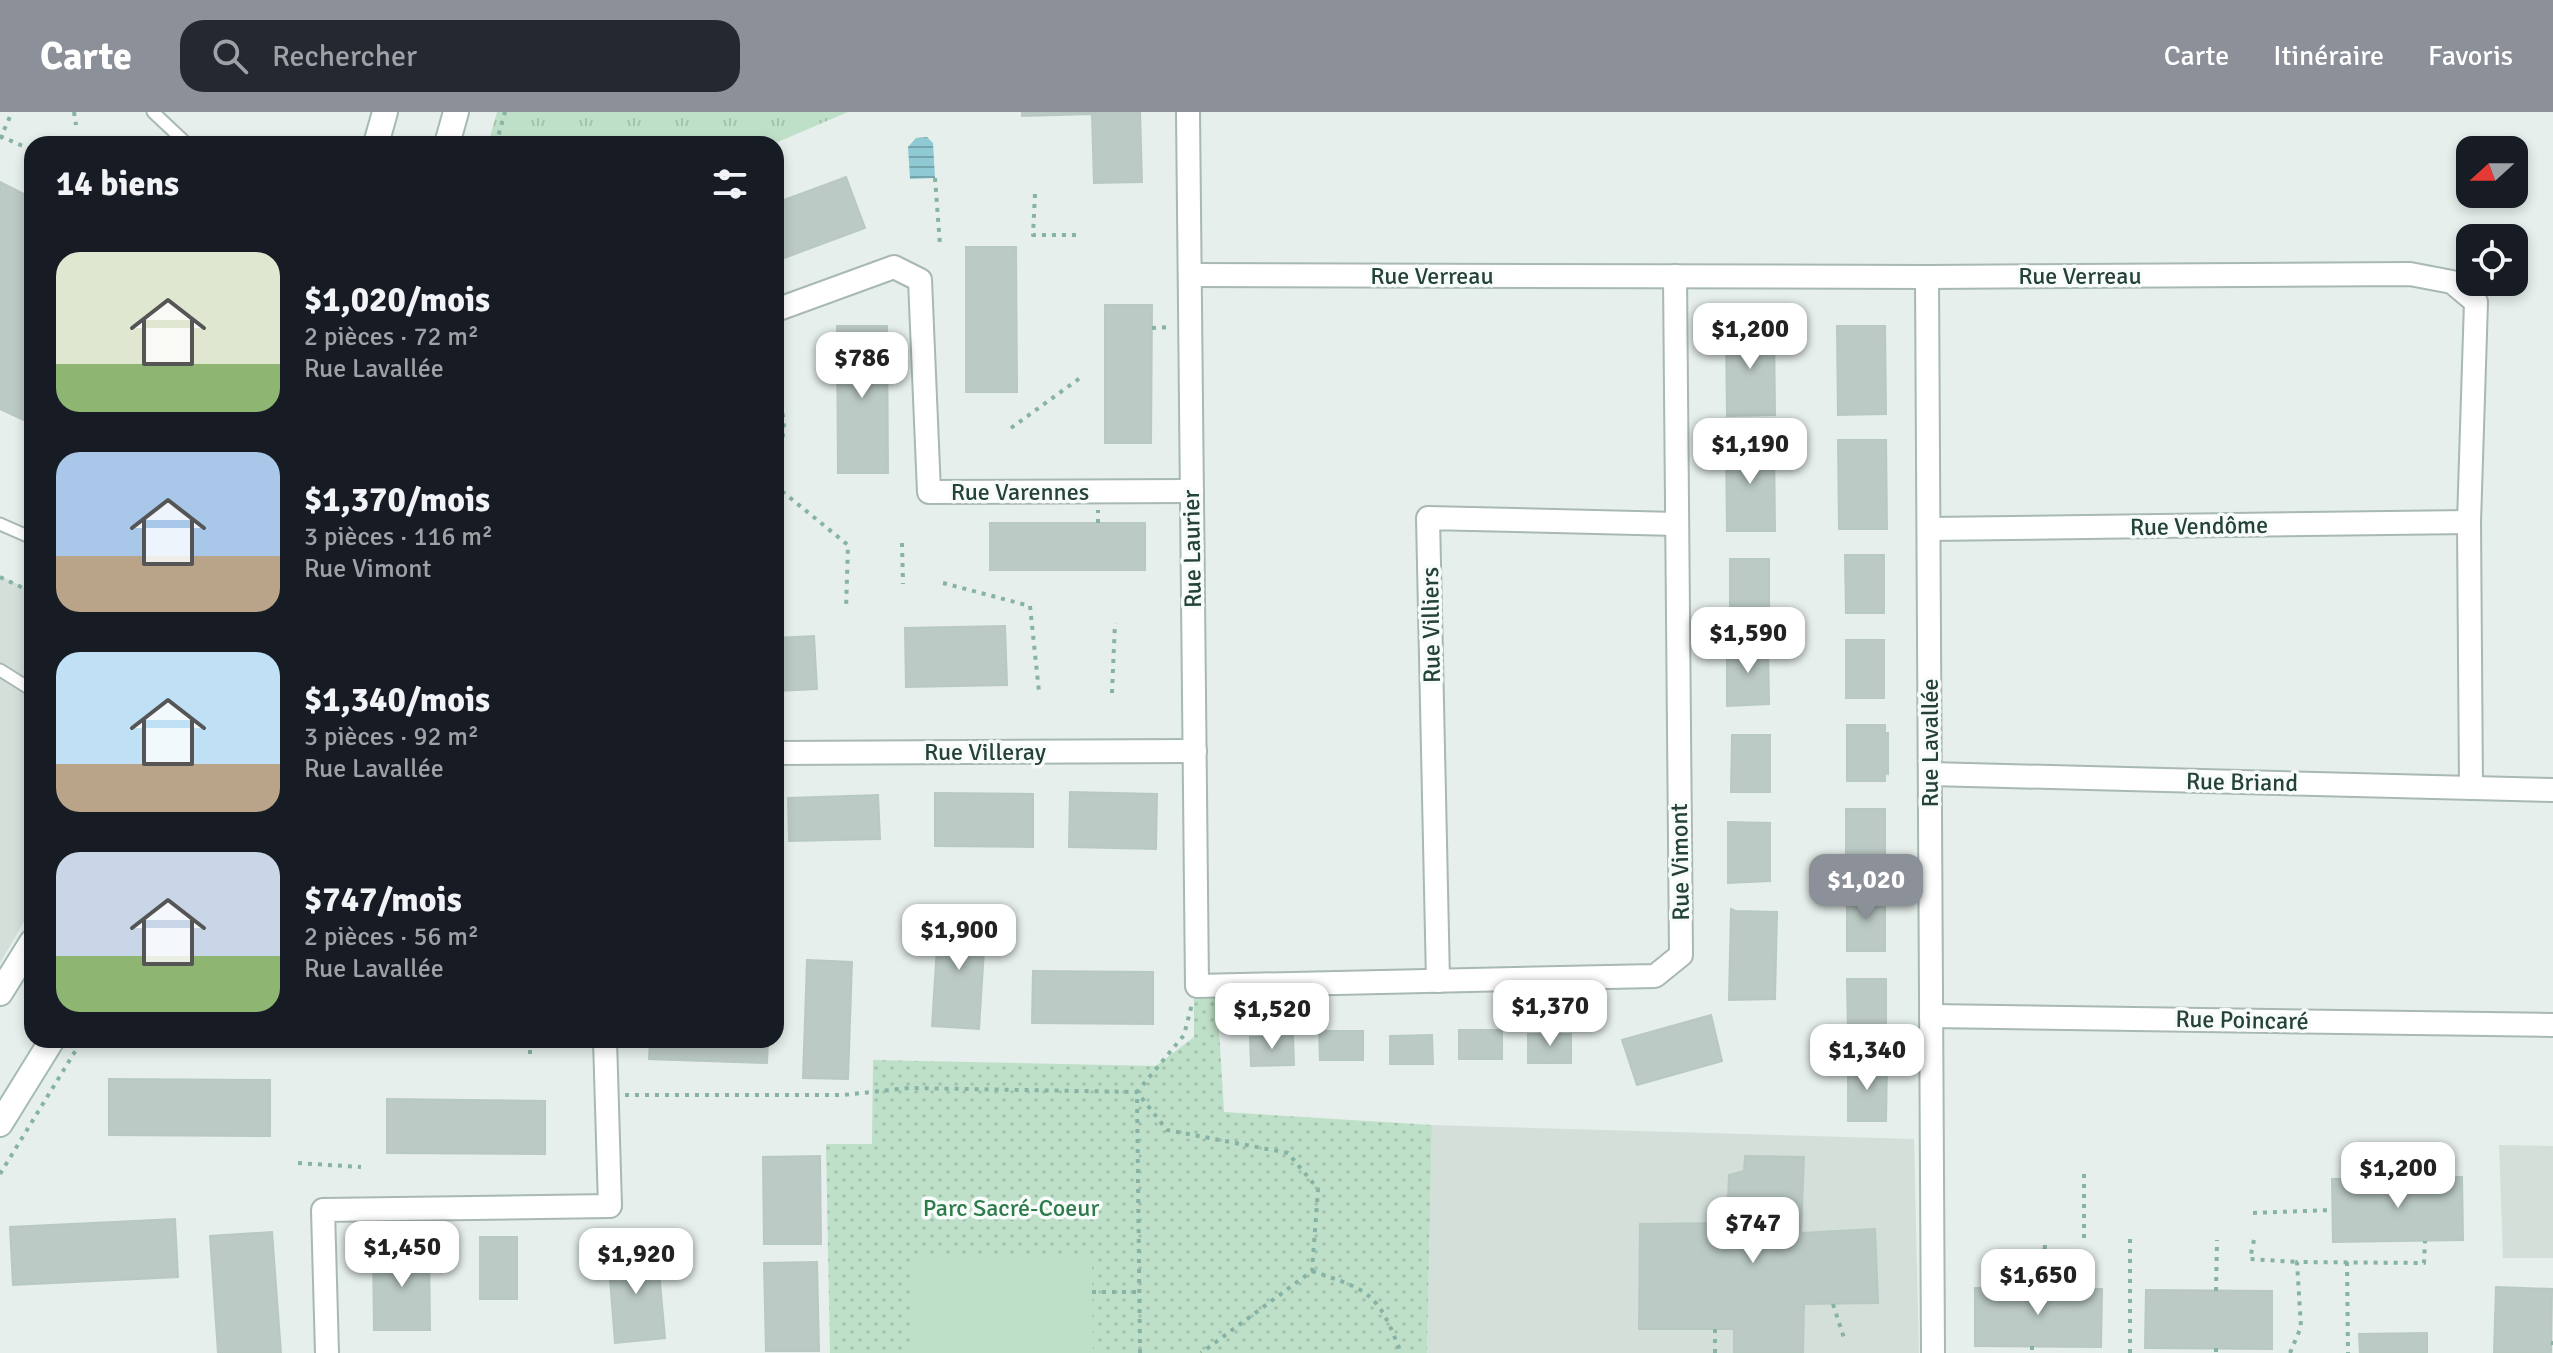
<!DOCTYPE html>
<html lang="fr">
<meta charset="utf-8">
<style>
:root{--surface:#171b24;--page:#242831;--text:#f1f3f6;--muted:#9ea1a6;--accent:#8c9099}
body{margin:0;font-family:Signika,sans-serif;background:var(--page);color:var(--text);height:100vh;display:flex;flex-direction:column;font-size:30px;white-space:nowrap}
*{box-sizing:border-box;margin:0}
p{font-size:26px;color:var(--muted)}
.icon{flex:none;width:44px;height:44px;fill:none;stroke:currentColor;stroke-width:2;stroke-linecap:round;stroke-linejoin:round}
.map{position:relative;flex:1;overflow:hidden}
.drawer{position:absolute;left:24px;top:24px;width:760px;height:912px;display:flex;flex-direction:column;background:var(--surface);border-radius:24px;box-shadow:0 4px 12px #0003}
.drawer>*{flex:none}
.needle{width:52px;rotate:249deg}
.tools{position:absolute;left:2456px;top:24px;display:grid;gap:16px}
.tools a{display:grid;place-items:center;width:72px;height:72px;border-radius:16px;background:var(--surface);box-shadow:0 4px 12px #0003;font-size:40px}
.price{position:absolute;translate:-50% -68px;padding:0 18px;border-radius:16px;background:#fff;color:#222;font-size:26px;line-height:52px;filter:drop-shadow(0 2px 4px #0008)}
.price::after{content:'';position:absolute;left:50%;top:48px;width:24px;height:18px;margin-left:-12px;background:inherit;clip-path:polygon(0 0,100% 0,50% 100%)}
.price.on{background:var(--accent);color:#fff}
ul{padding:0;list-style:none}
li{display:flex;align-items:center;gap:24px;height:200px;padding:0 32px}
li span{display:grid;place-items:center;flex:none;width:224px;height:160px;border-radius:24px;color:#555}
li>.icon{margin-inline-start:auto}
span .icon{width:96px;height:96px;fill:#fffc;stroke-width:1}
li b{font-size:34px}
h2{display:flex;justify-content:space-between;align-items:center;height:96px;padding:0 32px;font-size:34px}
header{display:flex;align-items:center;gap:48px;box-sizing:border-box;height:112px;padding:0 40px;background:var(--accent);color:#fff}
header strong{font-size:38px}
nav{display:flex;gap:44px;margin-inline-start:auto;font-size:28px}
.search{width:560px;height:72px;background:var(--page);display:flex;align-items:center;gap:20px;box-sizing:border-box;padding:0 28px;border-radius:24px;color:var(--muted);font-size:30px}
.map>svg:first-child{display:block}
.built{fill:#d4dfda}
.grass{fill:url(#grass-tufts)}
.park{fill:url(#park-dots)}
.pitch{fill:#bfe0c8}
.water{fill:url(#water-rules)}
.building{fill:#bbcac4;stroke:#b8c9c2;stroke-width:2}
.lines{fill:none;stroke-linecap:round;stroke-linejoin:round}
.service-casing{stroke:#a8b8b2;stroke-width:15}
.minor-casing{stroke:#a8b8b2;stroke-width:26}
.secondary-casing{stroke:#a4bbb3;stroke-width:28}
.path{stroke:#86b3a5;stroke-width:4;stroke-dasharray:4 6;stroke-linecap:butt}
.service{stroke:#fff;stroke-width:11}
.minor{stroke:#fff;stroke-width:22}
.secondary{stroke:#fff;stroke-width:24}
.labels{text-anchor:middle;stroke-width:7;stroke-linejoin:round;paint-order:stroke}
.street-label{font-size:24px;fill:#24423a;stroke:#f7fbf9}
.park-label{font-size:24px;fill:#2d7a4b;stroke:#f7fbf9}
</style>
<header>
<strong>Carte</strong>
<div class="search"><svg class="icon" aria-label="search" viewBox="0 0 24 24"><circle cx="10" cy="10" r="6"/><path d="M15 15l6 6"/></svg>Rechercher</div>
<nav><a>Carte</a><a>Itinéraire</a><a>Favoris</a></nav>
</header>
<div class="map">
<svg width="2553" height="1241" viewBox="0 0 2553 1241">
<defs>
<pattern id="grass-tufts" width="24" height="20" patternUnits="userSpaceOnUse" patternTransform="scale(2)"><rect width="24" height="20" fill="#bfe0c8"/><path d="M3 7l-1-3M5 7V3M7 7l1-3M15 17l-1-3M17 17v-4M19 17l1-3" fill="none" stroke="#a4c1ad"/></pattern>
<pattern id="park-dots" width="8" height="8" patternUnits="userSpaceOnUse" patternTransform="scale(2)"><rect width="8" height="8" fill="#bfe0c8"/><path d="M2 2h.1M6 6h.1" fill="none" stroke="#a4c1ad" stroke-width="1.8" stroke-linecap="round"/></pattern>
<pattern id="water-rules" width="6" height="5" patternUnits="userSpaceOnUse" patternTransform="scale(2)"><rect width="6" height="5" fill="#8ec9d4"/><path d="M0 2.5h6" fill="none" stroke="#74a5ad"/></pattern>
</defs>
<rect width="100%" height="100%" fill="#e6efeb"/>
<g class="built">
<polygon points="0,464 32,479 32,796 0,851"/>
<polygon points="1432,1013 1914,1027 1919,1241 1427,1241"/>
<polygon points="2499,1033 2553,1034 2553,1146 2503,1146"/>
</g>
<polygon class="grass" points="497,0 848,0 773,32 488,32"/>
<polygon class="park" points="1217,885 1224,1000 1432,1013 1427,1241 830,1241 826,1032 872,1032 873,948 1156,954 1194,925 1194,887"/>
<polygon class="pitch" points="1092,1142 1093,1241 913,1241 912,1144"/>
<polygon class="water" points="927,25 933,31 935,66 910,67 908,35 916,26"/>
<g class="building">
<polygon points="1022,0 1140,0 1142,70 1094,71 1092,2 1022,4"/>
<polygon points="846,65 865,116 776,149 776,91"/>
<polygon points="0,70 32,86 32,312 0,297"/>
<polygon points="966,135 1016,135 1017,280 966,280"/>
<polygon points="1105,193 1152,193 1151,331 1105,331"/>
<polygon points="837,214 887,214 888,361 838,361"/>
<polygon points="1837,214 1885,214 1886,302 1838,303"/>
<polygon points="1726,215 1774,215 1775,303 1727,304"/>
<polygon points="1838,328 1886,328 1887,417 1839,417"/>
<polygon points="1726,330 1774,330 1775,419 1727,419"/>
<rect x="990" y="411" width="155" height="47"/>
<polygon points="1845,443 1884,443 1884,501 1846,501"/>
<rect x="1730" y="447" width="39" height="57"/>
<polygon points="1005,514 1007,573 906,575 905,516"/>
<polygon points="814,524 817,577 776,579 776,526"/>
<rect x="1846" y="528" width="38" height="58"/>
<polygon points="1727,533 1768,534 1769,592 1727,594"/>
<polygon points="1847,613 1885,613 1885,621 1888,621 1888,662 1885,661 1885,669 1847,669"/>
<polygon points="1732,623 1770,623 1770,680 1731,680"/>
<polygon points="1070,680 1157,682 1156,737 1069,735"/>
<polygon points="935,681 1033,682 1033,735 935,734"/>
<polygon points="878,683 880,727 789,729 788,686"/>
<rect x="1846" y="697" width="39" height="57"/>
<polygon points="1728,710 1770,711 1770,769 1728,771"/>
<rect x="1847" y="782" width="38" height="57"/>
<polygon points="1731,797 1735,799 1777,800 1775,887 1729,888"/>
<polygon points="939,803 986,806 979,917 932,914"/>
<polygon points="807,848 852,850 848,967 803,966"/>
<polygon points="1033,859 1153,860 1153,912 1032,911"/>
<polygon points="1847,867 1886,867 1886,924 1848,924"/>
<polygon points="1711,903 1722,949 1637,973 1622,928"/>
<rect x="1459" y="918" width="43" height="29"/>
<polygon points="1319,919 1363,919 1363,948 1320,948"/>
<rect x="1528" y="922" width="43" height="29"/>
<polygon points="1432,923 1433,952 1390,952 1390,924"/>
<polygon points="1293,924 1294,953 1251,954 1250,925"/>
<polygon points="650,928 768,928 767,951 649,947"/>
<polygon points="1848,951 1887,951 1886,1009 1848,1009"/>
<polygon points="109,967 270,968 270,1024 109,1023"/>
<polygon points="387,987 545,989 545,1042 387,1041"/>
<polygon points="820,1044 821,1132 764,1132 763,1045"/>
<polygon points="1745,1044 1804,1045 1801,1121 1875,1117 1878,1191 1804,1192 1803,1241 1734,1241 1734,1217 1639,1217 1640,1112 1727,1111 1729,1063 1744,1059"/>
<polygon points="2462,1065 2463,1128 2333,1130 2332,1067"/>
<polygon points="175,1107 178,1165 13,1173 10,1115"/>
<polygon points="272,1120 281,1241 218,1241 210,1124"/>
<rect x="480" y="1125" width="37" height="62"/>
<polygon points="373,1136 429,1136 430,1218 374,1218"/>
<polygon points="657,1137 665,1226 615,1231 608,1141"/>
<polygon points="817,1150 819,1239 766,1239 764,1151"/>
<polygon points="2496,1175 2552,1177 2551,1241 2494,1241"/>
<polygon points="1975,1176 2102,1177 2101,1235 1975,1234"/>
<polygon points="2146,1178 2272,1179 2272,1237 2145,1236"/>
<polygon points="2427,1221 2427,1241 2360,1241 2359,1222"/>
</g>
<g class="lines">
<defs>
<g id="service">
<polyline points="153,0 187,32"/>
<polyline points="0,412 32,426"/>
<polyline points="0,558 32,578"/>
</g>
<g id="minor">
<polyline points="1188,0 1197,874 1655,864 1681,843 1675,164"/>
<polyline points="1190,163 1927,165 2410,162 2452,170 2476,190 2469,410 2471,676"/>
<polyline points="1927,165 1933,1241"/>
<polyline points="776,198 894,155 920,168 929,380 1192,379"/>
<polyline points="1929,417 2469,410"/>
<polyline points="776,641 1195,639"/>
<polyline points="1930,662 2553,678"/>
<polyline points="1438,869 1428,406 1677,412"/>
<polyline points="1931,904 2553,913"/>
<polyline points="327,1241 323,1098 610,1094 605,928"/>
</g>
<g id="secondary">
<polyline points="376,32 385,0"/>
<polyline points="447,32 456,0"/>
<polyline points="0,881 32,830"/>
<polyline points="0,1012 52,928"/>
</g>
</defs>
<use href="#service" class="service-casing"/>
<use href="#minor" class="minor-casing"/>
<use href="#secondary" class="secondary-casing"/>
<g class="path">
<polyline points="74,0 76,13"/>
<polyline points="0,24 32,38"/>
<polyline points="0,27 12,0"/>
<polyline points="496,32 505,0"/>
<polyline points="935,66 940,133"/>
<polyline points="1035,82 1033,123 1081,123"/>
<polyline points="1152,216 1169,215"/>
<polyline points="776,262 784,311 778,376 848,433 846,497"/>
<polyline points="1011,316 1080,266"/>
<polyline points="1098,411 1098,398"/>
<polyline points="902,431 903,472"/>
<polyline points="0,465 32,480"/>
<polyline points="943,471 1030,494 1039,580"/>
<polyline points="1112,581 1115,511"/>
<polyline points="530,928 530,944"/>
<polyline points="625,983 843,983 909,976 1137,980 1167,1018 1288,1041 1318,1077 1312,1159 1201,1241"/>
<polyline points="298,1051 361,1055"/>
<polyline points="0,1062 82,928"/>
<polyline points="2084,1062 2084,1127"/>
<polyline points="2253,1101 2332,1098"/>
<polyline points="2254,1128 2250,1147 2297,1150"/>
<polyline points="2347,1150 2348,1241"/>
<path d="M 1312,1159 C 1371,1179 1378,1181 1401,1241"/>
<polyline points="2044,1177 2045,1127"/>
<polyline points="2216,1179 2217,1128"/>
<polyline points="1092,1180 1138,1180"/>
<polyline points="1833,1192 1845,1229"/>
<polyline points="1715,1217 1715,1241"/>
<polyline points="2551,1231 2553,1231"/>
<polyline points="2032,1234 2032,1241"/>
<polyline points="2216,1236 2216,1241"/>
<polyline points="1140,1241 1137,980 1184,923 1192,892"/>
<polyline points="2130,1241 2130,1127"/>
<polyline points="2290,1241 2301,1215 2297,1150 2424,1151 2425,1129"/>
</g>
<use href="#service" class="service"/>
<use href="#minor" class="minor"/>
<use href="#secondary" class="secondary"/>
</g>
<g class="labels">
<g class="street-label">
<text x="1432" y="172">Rue Verreau</text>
<text x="2080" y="172">Rue Verreau</text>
<text x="1020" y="388">Rue Varennes</text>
<text transform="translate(2199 414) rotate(-1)" y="8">Rue Vendôme</text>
<text transform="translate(1192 437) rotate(-91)" y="8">Rue Laurier</text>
<text transform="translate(1431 513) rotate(-91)" y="8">Rue Villiers</text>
<text transform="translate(1930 631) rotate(-90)" y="8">Rue Lavallée</text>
<text x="985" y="648">Rue Villeray</text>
<text transform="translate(2242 670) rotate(1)" y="8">Rue Briand</text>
<text transform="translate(1680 750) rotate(-91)" y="8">Rue Vimont</text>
<text transform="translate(2242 908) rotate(1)" y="8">Rue Poincaré</text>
</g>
<g class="park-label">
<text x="1011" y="1104">Parc Sacré-Coeur</text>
</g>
</g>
</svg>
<div class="tools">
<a><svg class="needle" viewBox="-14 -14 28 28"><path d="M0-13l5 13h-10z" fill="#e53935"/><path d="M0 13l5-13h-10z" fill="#9ea1a6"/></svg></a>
<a><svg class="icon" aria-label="locate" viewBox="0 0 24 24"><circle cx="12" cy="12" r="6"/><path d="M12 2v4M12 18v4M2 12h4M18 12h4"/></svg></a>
</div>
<b class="price" style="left:1750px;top:259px">$1,200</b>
<b class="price" style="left:862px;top:288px">$786</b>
<b class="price" style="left:1750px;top:374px">$1,190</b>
<b class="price" style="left:1748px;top:563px">$1,590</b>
<b class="price on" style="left:1866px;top:810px">$1,020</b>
<b class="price" style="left:959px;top:860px">$1,900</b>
<b class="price" style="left:1550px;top:936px">$1,370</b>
<b class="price" style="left:1272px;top:939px">$1,520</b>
<b class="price" style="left:1867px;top:980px">$1,340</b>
<b class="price" style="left:2398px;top:1098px">$1,200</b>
<b class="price" style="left:1753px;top:1153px">$747</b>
<b class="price" style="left:402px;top:1177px">$1,450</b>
<b class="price" style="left:636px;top:1184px">$1,920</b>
<b class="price" style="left:2038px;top:1205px">$1,650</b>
<section class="drawer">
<h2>14 biens<svg class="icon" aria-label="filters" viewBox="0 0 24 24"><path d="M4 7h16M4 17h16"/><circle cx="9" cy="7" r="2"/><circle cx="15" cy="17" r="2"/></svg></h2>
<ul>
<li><span style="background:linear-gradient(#dfe7d0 70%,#8fb573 0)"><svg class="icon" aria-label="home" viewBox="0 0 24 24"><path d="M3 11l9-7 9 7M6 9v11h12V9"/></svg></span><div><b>$1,020/mois</b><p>2 pièces · 72 m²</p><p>Rue Lavallée</p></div></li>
<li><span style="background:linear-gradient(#a9c7e8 65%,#b9a48a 0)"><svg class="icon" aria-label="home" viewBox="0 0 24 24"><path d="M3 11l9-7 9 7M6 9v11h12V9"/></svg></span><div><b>$1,370/mois</b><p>3 pièces · 116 m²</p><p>Rue Vimont</p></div></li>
<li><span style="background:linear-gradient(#bfe0f5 70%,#b9a48a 0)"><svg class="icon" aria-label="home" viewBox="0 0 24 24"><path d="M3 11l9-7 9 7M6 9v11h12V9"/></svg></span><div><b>$1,340/mois</b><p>3 pièces · 92 m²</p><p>Rue Lavallée</p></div></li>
<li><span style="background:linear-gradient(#c9d6e8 65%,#8fb573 0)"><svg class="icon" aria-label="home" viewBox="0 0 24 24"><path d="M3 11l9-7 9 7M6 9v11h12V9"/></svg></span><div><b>$747/mois</b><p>2 pièces · 56 m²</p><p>Rue Lavallée</p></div></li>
</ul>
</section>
</div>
